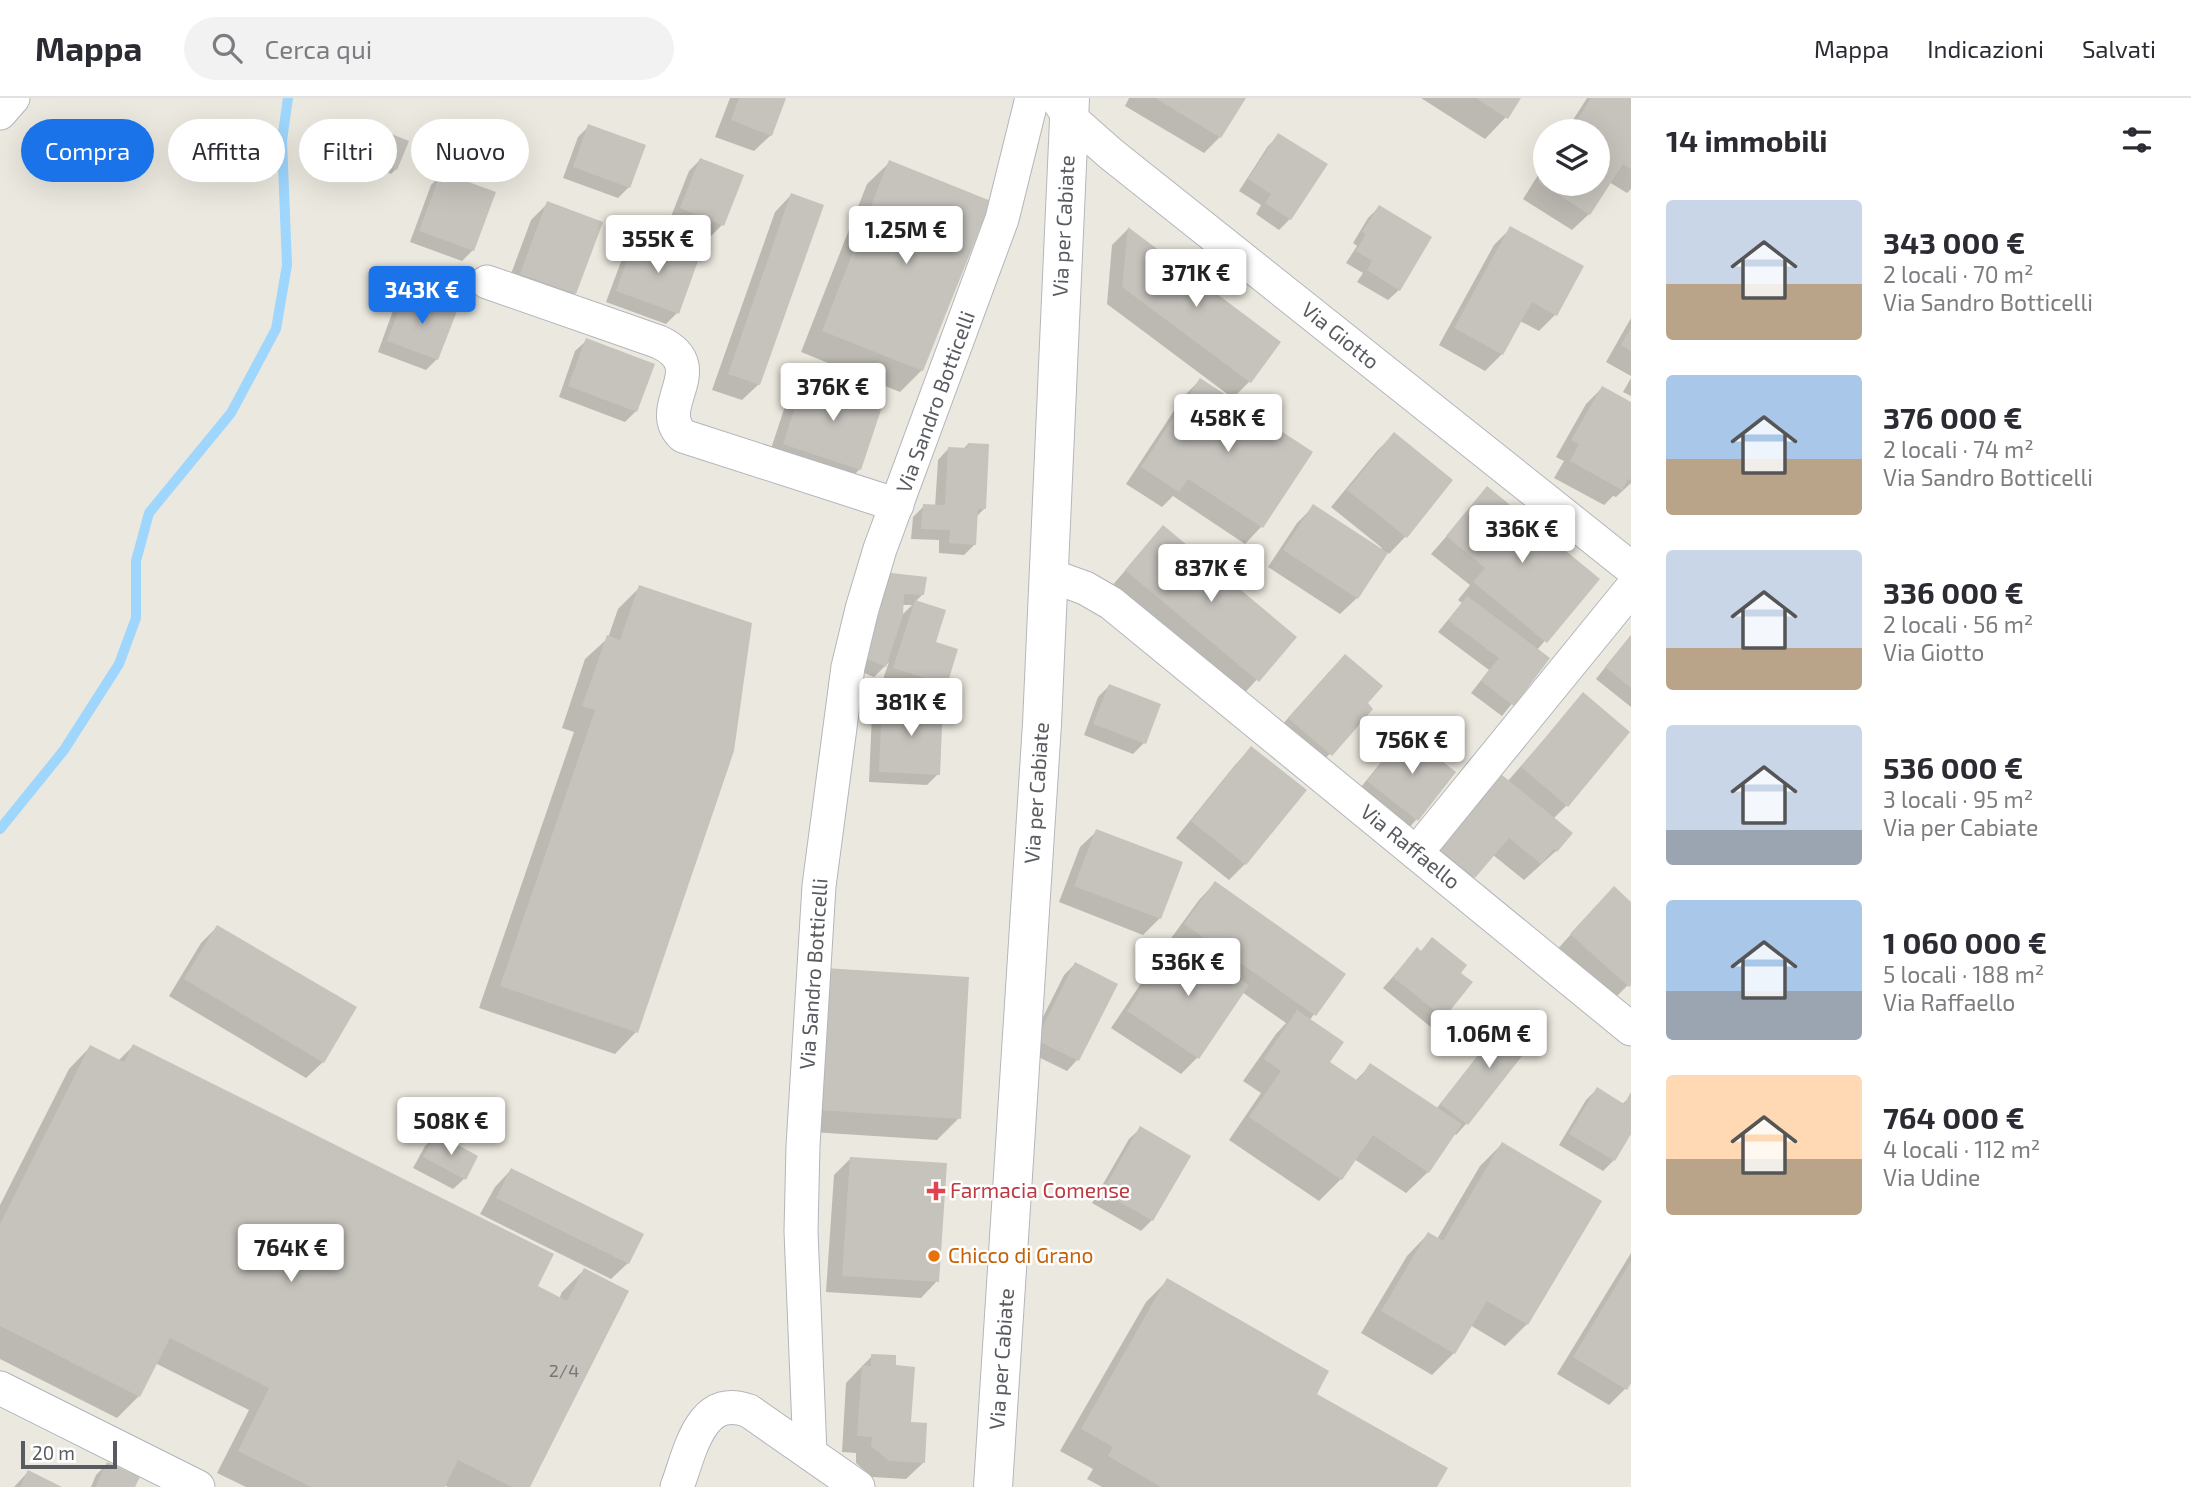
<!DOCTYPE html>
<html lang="it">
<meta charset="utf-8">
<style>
:root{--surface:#fff;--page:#f2f2f3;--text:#2b2b33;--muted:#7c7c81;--line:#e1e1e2;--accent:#1a73e8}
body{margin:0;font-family:"Exo 2",sans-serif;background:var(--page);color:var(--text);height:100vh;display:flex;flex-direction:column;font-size:26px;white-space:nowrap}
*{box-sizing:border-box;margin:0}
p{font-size:23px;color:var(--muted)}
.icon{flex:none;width:38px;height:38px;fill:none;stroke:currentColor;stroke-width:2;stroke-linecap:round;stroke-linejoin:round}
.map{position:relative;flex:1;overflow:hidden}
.panel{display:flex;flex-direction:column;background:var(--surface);width:560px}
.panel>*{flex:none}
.guide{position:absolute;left:21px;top:21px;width:665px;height:63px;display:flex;gap:14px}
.buttons{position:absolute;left:1533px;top:21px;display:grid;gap:14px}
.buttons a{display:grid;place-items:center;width:77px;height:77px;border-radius:50%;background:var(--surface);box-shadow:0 7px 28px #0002;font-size:35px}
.scale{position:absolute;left:21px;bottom:18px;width:96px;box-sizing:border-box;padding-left:7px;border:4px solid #585c60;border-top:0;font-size:19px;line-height:24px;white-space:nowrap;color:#585c60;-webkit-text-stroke:5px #fff;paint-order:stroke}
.price{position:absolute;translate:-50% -60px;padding:0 16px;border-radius:7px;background:#fff;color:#222;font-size:23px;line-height:46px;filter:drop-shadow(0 2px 4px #0008)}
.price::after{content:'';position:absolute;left:50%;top:42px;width:21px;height:16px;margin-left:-10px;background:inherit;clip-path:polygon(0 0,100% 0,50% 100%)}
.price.selected{background:var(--accent);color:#fff}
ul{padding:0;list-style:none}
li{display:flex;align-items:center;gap:21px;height:175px;padding:0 35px}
li span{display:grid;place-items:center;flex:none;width:196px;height:140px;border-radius:7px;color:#555}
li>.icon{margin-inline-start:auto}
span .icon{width:84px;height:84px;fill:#fffc;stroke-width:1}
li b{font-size:30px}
h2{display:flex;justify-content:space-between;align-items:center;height:84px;padding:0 35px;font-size:30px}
.chip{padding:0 24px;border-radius:32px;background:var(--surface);box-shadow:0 7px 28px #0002;font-size:24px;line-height:63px}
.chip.selected{background:var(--accent);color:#fff}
header{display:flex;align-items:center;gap:42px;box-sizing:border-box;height:98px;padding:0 35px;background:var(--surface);border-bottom:2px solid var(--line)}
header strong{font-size:33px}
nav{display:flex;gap:38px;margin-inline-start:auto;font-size:24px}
.search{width:490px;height:63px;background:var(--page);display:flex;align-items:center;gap:18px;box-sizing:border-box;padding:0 24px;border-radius:38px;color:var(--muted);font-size:26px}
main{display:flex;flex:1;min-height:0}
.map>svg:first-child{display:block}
.shadow{fill:#0003;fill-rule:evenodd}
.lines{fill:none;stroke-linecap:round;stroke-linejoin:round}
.stream{stroke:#9ed6fd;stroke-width:10}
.building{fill:#c6c3bd}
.street-casing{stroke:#b2b6ba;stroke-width:35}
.secondary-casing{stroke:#b3b7bc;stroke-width:40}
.street{stroke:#fff;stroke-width:33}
.secondary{stroke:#fff;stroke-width:38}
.health-dot{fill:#e0444e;stroke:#fff;stroke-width:2.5}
.food-dot{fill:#e8710a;stroke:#fff;stroke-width:2.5}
.labels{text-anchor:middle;stroke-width:5;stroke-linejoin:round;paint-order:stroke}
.number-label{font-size:18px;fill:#747677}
.street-label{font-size:21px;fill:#585c60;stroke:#fff}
.health-label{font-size:21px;fill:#be3a42;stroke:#fff;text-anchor:start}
.food-label{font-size:21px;fill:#c56008;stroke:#fff;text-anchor:start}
</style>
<header>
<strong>Mappa</strong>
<div class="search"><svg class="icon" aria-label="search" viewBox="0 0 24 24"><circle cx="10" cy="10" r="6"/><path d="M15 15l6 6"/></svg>Cerca qui</div>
<nav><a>Mappa</a><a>Indicazioni</a><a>Salvati</a></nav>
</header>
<main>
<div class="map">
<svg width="1631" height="1389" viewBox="0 0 1631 1389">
<rect width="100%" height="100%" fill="#ebe8df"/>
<g class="shadow">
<polygon points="730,0 785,0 771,37 754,53 715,39"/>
<polygon points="1129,0 1244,0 1220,39 1204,55 1125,8"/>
<polygon points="1421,0 1519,0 1506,19 1485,41"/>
<polygon points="1587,0 1631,0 1631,91 1627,95 1609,84 1589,116 1572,132 1523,101 1545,66 1545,86 1598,86 1598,33 1566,33"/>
<polygon points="589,28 629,89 618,100 563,80 578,39"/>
<polygon points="379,33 396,71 391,76 363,65 374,38"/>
<polygon points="1279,37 1290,121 1279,132 1256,116 1261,107 1239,93 1268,48"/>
<polygon points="700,62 722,127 711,138 670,121 689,73"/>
<polygon points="889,65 922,272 900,294 801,254 867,86"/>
<polygon points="442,76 473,152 462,163 410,144 431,87"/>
<polygon points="791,97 759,286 742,302 712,292 775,114"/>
<polygon points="548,105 575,195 558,212 505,192 531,122"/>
<polygon points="1379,109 1399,192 1388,202 1357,184 1363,175 1346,165 1357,148 1353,145 1368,120"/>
<polygon points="1511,130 1555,217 1539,233 1520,223 1502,256 1485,273 1439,247 1494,147"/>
<polygon points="1128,131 1279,244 1249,284 1231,302 1310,355 1261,429 1245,446 1173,398 1162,409 1126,386 1183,299 1200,282 1228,301 1230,298 1107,206 1112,147"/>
<polygon points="637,139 677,215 666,226 606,204 626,150"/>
<polygon points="406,196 437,261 426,272 378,254 395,207"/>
<polygon points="1631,220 1631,278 1606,264"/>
<polygon points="586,243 636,313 625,324 559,299 575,253"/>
<polygon points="805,280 860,371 843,387 767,363 789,296"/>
<polygon points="1631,280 1631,298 1623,294"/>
<polygon points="1602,290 1631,306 1631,385 1616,399 1613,398 1604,407 1554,380 1564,363 1556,359 1586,306"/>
<polygon points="1394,336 1451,382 1405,439 1389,456 1387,454 1357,500 1340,516 1268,469 1297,425 1314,408 1380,452 1382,450 1331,409 1377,353"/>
<polygon points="968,346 985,410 976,419 975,446 964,457 939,455 939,442 911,441 913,419 924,408 935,409 938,362 948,351 963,351"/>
<polygon points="1488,391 1597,481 1537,552 1548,561 1502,618 1471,595 1489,572 1438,534 1462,505 1458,502 1470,487 1431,456"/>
<polygon points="1163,429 1295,539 1241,599 1110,490"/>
<path d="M 883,476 L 923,496 L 915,504 L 934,545 L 945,586 L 934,597 L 883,581 L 889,564 L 874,579 L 852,570 ZM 902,507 L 912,507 L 901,518 Z"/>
<polygon points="640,489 733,653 636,934 615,956 479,910 574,634 562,630 585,561 608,540 618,511"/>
<polygon points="1631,537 1631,609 1596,581"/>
<polygon points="1329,574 1371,611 1314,673 1273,637"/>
<polygon points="1109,588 1144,645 1133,656 1084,637 1098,599"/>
<polygon points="1583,597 1567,707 1553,721 1556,753 1524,782 1493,757 1458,796 1425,769 1485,696 1502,680 1507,684"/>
<polygon points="883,605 938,676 927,687 869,684 872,616"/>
<polygon points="1395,647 1416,722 1406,733 1357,694"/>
<polygon points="1251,650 1245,766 1229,782 1176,740 1235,667"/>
<polygon points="1097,733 1160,820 1143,837 1059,804 1080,749"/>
<polygon points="1215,785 1344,876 1309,923 1328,965 1355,983 1371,967 1436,1011 1509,920 1534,939 1466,1026 1456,1037 1454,1036 1428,1074 1406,1095 1354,1061 1341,1081 1319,1103 1229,1042 1261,995 1243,983 1276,936 1286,925 1242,894 1197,960 1181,976 1111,930 1160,857 1172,845 1169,843 1199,802"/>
<polygon points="1631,806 1631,884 1611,904 1555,854 1597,807"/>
<polygon points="217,829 323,964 306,980 169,898 201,845"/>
<polygon points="1417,851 1443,919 1432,930 1383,890"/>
<polygon points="1075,866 1077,962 1067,973 1026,953 1064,877"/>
<polygon points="803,894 959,1020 937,1042 795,1033"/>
<polygon points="133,948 559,1201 562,1194 584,1172 528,1389 448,1389 444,1387 443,1389 246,1389 217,1375 249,1312 155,1265 139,1298 117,1320 0,1261 0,1107 69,971 90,949 118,963"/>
<polygon points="1597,991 1622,1006 1631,999 1631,1034 1614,1062 1603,1073 1559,1047 1586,1002"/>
<polygon points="1140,1031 1152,1122 1141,1133 1092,1105 1129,1041"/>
<polygon points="436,1037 464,1081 453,1091 413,1070 425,1048"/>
<polygon points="1502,1046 1527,1226 1505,1248 1470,1227 1454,1255 1432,1277 1361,1235 1407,1158 1428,1136 1437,1141 1480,1068"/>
<polygon points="850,1061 937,1183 921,1200 826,1194 834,1077"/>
<polygon points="511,1072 628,1165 611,1181 480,1116 495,1089"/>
<polygon points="1631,1155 1631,1281 1625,1291 1609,1307 1557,1276"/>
<polygon points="1167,1183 1314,1296 1435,1389 1102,1389 1087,1381 1093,1371 1060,1353 1146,1204"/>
<polygon points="872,1258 894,1269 909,1325 923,1365 906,1381 872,1379 856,1365 856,1355 842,1354 846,1285"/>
<polygon points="107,1366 133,1389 91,1389 96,1377"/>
<polygon points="28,1374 58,1389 14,1389"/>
</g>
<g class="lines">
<polyline class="stream" points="0,731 64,652 119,566 136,520 136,463 149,415 231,315 276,231 287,167 282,42 288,0"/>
</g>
<g class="building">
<polygon points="739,0 786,0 772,38 731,22"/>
<polygon points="1155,0 1246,0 1221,40"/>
<polygon points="1476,0 1521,0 1508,21"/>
<polygon points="1591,0 1631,0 1631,71 1623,66 1590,117 1538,84 1545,72 1545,86 1598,86 1598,33 1570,33"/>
<polygon points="588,26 646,47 630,90 573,69"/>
<polygon points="379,31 409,43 397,72 367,60"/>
<polygon points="1278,35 1328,66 1291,122 1265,105 1271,96 1248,81"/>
<polygon points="700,60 744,77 724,128 680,110"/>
<polygon points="889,62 991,103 923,273 822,233"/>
<polygon points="441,74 496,94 474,153 419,133"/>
<polygon points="791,95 824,107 760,287 728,276"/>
<polygon points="547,103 603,124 576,196 520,176"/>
<polygon points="1379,107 1432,139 1400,193 1367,172 1372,163 1356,153 1366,136 1362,134"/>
<polygon points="1510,128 1584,168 1557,218 1532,204 1503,257 1454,230"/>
<polygon points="1128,129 1281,244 1251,285 1122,189"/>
<polygon points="636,137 699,160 679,216 616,193"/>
<polygon points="406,194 457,213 438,262 387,243"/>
<polygon points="1631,230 1631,253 1621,247"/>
<polygon points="586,240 655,266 637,314 568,288"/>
<polygon points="805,278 884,303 861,372 783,346"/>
<polygon points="1200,280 1313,354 1263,430 1188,381 1179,394 1141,369"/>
<polygon points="1602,288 1631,304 1631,382 1628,381 1622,392 1570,363 1579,346 1571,342"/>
<polygon points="1394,334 1453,382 1407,440 1347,392"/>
<polygon points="968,345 989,346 986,411 978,411 976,447 949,445 950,432 921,431 923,406 945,407 948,349 967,350"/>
<polygon points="1487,388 1600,481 1547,545 1473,484 1485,470 1446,438"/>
<polygon points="1313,406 1388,455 1358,501 1283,452"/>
<polygon points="1163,427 1297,539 1259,584 1125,472"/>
<polygon points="882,474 927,479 924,497 904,496 903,517 886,569 862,559"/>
<polygon points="639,487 752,525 734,653 638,935 500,888 595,612 582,608 607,537 620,542"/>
<polygon points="1467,498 1550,560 1514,608 1481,583 1499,560 1448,522"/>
<polygon points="915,502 946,512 936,544 958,551 947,587 893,570"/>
<polygon points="1631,537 1631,590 1605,569"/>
<polygon points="1345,556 1383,588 1368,605 1373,611 1332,658 1288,620"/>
<polygon points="1109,586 1161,606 1146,646 1093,626"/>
<polygon points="1583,594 1630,634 1568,709 1521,669"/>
<polygon points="882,603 943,605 940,677 879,674"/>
<polygon points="1405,634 1456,674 1418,723 1367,683"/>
<polygon points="1251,648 1307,692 1246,767 1191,723"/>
<polygon points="1502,677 1573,735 1557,754 1554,751 1541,766 1509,740 1475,780 1440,752"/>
<polygon points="1096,731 1183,764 1161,821 1074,788"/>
<polygon points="1215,783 1346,876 1316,918 1184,826"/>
<polygon points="1614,788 1631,804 1631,887 1629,889 1570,836"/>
<polygon points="217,827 357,909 324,965 184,881"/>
<polygon points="1176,839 1249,887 1199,961 1127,913"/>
<polygon points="1432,839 1467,867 1461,875 1473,884 1444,920 1393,879 1417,849 1421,853"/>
<polygon points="1075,864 1118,886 1079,963 1036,942"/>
<polygon points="824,870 969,879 961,1021 816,1012"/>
<polygon points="1297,912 1344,944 1330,964 1358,983 1370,965 1462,1026 1429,1075 1373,1037 1342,1082 1249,1019 1281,973 1264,961"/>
<polygon points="1509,917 1537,939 1468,1027 1440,1006"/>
<polygon points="133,946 554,1156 538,1188 567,1203 584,1170 629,1193 530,1389 512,1389 458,1362 445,1389 311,1389 238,1353 269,1290 170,1240 140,1299 0,1228 0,1126 90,947 124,964"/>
<polygon points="1597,989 1624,1006 1631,994 1631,1036 1615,1063 1569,1036"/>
<polygon points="1140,1028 1191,1058 1153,1123 1102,1094"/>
<polygon points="436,1035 478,1058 466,1082 423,1059"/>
<polygon points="1502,1044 1602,1103 1528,1227 1487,1203 1455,1256 1381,1213 1428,1134 1443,1143"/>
<polygon points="850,1059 947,1065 939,1184 842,1178"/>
<polygon points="511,1070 644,1136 629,1166 496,1100"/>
<polygon points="1631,1163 1631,1285 1627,1292 1573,1259"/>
<polygon points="1167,1180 1329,1273 1317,1296 1448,1370 1437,1389 1161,1389 1108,1358 1113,1349 1081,1331"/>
<polygon points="871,1256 896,1257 896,1267 915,1269 911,1324 927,1325 925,1365 889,1363 871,1348 872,1339 857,1338 862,1267 871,1268"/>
<polygon points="107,1364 140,1379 135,1389 95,1389"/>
<polygon points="28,1372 62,1389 20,1389"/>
</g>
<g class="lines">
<defs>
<g id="street">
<polyline points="1058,2 1069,19 1111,56 1631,470"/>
<polyline points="0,15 13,0"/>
<path d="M 487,184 L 659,244 C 714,270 651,308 683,338 L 897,407"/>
<polyline points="1049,477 1085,490 1111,505 1631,931"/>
<polyline points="1416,755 1631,491"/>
<polyline points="0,1290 198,1389"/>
<polyline points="810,1355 801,1133 803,1048 819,788 848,569 862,511 880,451 1002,121 1032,0"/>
<path d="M 677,1389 C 690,1355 700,1294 749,1313 L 858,1389"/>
</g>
<polyline id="secondary" points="993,1389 1042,626 1070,0"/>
</defs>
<use href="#street" class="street-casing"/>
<use href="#secondary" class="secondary-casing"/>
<use href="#street" class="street"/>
<use href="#secondary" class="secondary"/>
</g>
<path class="health-dot" d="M932.5 1082.5h7v7h7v7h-7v7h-7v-7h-7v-7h7z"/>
<circle class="food-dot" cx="934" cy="1158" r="7"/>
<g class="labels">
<g class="number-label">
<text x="564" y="1279">2/4</text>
</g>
<g class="street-label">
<text transform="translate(1064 128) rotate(-87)" y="7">Via per Cabiate</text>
<text transform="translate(1340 238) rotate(39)" y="7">Via Giotto</text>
<text transform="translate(936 304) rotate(-70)" y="7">Via Sandro Botticelli</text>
<text transform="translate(1037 695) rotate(-86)" y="7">Via per Cabiate</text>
<text transform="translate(1410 749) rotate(39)" y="7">Via Raffaello</text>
<text transform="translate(814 876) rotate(-86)" y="7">Via Sandro Botticelli</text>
<text transform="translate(1002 1261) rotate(-86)" y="7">Via per Cabiate</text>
</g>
<g class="health-label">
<text x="950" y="1100">Farmacia Comense</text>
</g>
<g class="food-label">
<text x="948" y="1165">Chicco di Grano</text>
</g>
</g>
</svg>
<div class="buttons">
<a><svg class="icon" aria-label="layers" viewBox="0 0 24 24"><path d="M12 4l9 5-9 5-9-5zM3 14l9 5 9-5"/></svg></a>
</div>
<div class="scale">20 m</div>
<b class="price" style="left:906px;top:168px">1.25M €</b>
<b class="price" style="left:658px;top:177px">355K €</b>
<b class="price" style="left:1196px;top:211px">371K €</b>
<b class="price selected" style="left:422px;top:228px">343K €</b>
<b class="price" style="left:833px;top:325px">376K €</b>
<b class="price" style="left:1228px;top:356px">458K €</b>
<b class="price" style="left:1522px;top:467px">336K €</b>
<b class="price" style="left:1211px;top:506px">837K €</b>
<b class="price" style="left:911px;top:640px">381K €</b>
<b class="price" style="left:1412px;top:678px">756K €</b>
<b class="price" style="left:1188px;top:900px">536K €</b>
<b class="price" style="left:1489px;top:972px">1.06M €</b>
<b class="price" style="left:451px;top:1059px">508K €</b>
<b class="price" style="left:291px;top:1186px">764K €</b>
<div class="guide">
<a class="chip selected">Compra</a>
<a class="chip">Affitta</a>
<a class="chip">Filtri</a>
<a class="chip">Nuovo</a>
</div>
</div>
<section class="panel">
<h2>14 immobili<svg class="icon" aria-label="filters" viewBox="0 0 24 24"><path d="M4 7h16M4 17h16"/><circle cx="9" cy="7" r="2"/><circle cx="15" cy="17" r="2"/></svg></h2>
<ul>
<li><span style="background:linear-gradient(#c9d6e8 60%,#b9a48a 0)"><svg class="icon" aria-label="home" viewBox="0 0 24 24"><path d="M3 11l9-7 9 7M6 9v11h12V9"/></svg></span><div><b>343 000 €</b><p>2 locali · 70 m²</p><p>Via Sandro Botticelli</p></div></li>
<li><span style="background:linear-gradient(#a9c7e8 60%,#b9a48a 0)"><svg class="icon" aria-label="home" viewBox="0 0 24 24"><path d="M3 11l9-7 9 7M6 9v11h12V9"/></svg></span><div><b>376 000 €</b><p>2 locali · 74 m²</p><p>Via Sandro Botticelli</p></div></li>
<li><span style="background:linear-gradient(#c9d6e8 70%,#b9a48a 0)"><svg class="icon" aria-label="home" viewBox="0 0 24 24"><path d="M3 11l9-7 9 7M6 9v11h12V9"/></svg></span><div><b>336 000 €</b><p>2 locali · 56 m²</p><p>Via Giotto</p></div></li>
<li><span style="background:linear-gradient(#c9d6e8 75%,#9aa5b1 0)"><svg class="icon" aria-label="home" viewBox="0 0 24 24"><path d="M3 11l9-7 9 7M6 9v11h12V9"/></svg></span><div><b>536 000 €</b><p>3 locali · 95 m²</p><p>Via per Cabiate</p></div></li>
<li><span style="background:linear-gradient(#a9c7e8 65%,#9aa5b1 0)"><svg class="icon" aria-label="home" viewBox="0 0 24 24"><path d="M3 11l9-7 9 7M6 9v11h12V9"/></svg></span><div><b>1 060 000 €</b><p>5 locali · 188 m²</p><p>Via Raffaello</p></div></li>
<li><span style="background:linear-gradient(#ffd9b3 60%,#b9a48a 0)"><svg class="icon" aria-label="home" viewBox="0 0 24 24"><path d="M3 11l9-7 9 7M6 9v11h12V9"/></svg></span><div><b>764 000 €</b><p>4 locali · 112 m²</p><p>Via Udine</p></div></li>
</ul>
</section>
</main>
